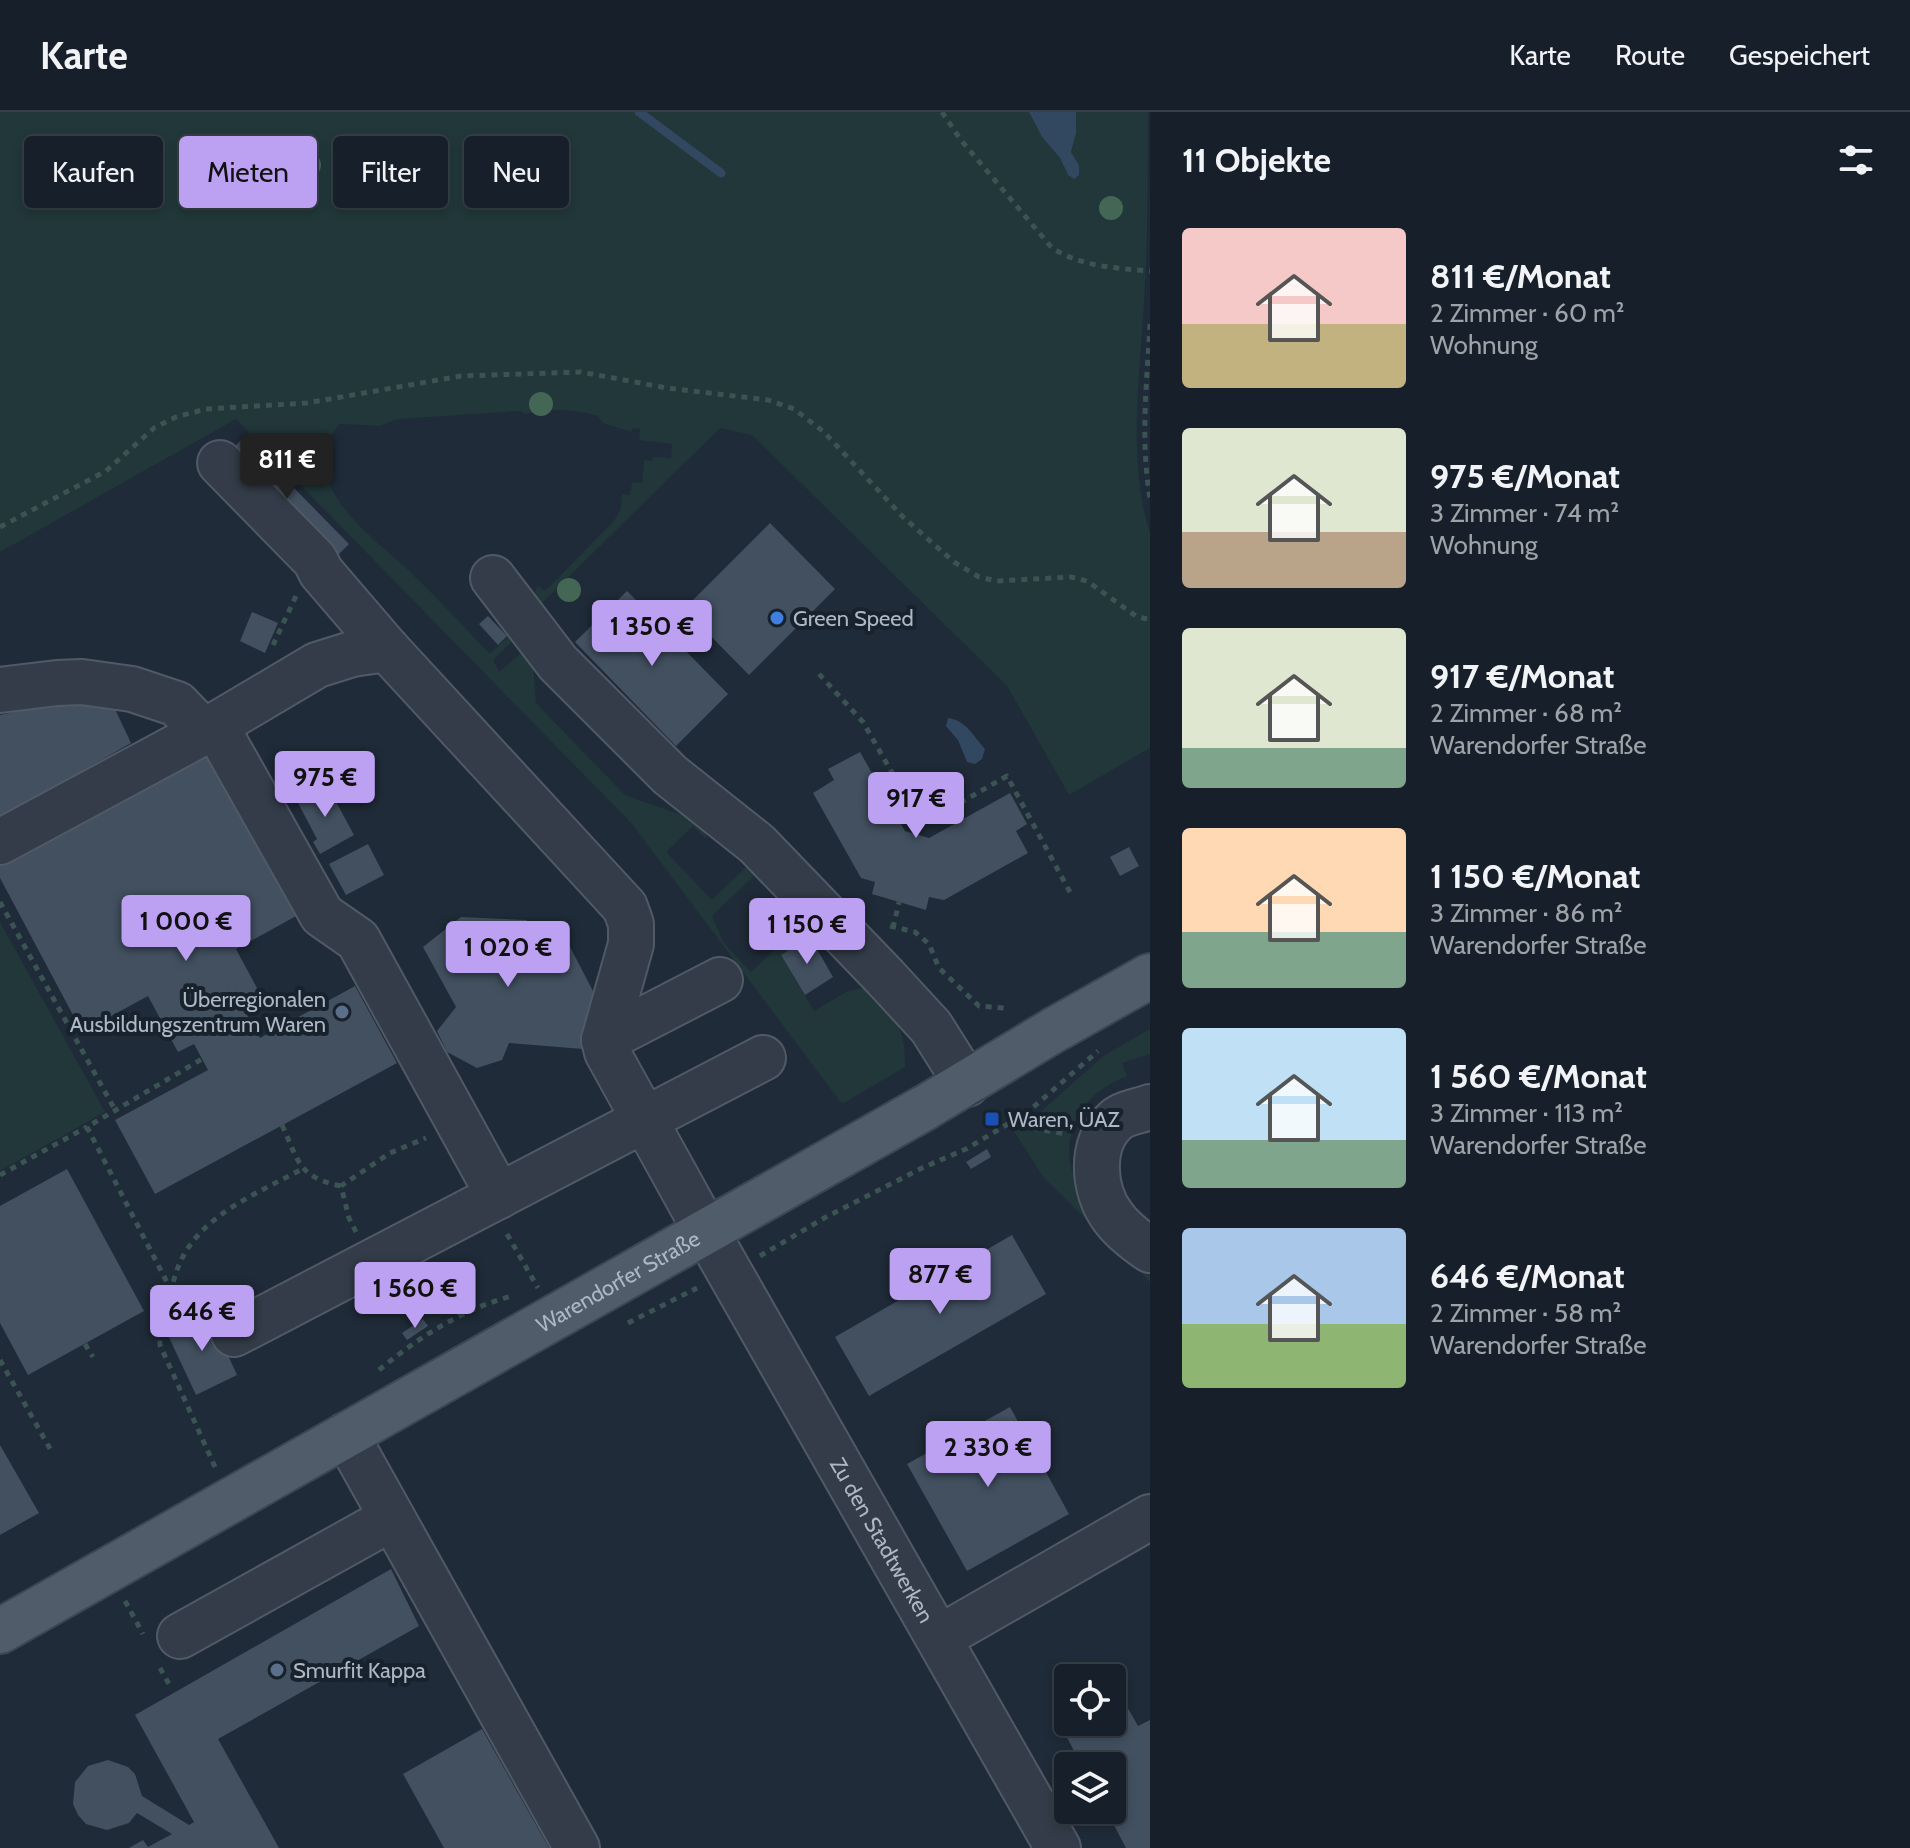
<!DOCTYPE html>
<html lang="de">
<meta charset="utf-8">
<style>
:root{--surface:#17202a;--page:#242d36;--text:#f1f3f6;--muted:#9ea3a8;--line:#363e47;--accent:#bca0f2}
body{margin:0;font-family:Cabin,sans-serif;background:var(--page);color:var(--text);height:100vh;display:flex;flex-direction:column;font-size:30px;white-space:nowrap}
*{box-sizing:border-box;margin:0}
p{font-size:26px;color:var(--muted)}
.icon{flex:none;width:44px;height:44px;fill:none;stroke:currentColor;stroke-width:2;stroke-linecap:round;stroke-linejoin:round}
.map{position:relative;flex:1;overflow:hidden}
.details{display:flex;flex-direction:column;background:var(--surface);width:760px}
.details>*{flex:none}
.banner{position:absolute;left:24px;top:24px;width:760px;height:72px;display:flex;gap:16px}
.fabs{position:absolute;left:1054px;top:1552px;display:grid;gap:16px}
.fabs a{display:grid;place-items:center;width:72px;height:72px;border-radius:8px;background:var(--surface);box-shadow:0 4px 12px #0003,0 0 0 2px var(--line);font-size:40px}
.price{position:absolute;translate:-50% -68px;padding:0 18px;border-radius:8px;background:var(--accent);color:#111;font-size:26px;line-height:52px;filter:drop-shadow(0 2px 4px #0008)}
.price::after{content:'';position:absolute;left:50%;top:48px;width:24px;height:18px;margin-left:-12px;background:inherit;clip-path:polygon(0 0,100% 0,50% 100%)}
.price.on{background:#222;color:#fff}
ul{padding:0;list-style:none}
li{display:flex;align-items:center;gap:24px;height:200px;padding:0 32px}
li span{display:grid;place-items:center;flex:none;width:224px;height:160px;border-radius:8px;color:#555}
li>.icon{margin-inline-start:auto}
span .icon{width:96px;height:96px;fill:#fffc;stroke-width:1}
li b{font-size:34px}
h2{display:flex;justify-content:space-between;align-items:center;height:96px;padding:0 32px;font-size:34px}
.tag{padding:0 28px;border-radius:8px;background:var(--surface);box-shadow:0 4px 12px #0003,0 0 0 2px var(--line);font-size:28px;line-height:72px}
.tag.on{background:var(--accent);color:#111}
header{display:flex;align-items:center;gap:48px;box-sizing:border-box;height:112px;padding:0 40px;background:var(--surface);border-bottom:2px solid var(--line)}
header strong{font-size:38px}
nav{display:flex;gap:44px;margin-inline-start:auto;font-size:28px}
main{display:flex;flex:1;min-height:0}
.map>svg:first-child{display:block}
.green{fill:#213739}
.water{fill:#324760}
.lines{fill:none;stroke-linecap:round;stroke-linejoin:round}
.stream{stroke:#324760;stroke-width:9}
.building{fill:#425060}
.minor-casing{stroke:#505a66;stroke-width:48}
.major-casing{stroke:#3c4652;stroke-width:48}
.path{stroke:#3b5353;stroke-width:5;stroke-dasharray:6 6;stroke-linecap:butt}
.minor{stroke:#333c48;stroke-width:44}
.major{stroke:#505c69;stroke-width:44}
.tree{fill:#465}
.shop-dot{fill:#3f7fe0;stroke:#18222d;stroke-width:3}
.service-dot{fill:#5c6f8a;stroke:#18222d;stroke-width:3}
.transit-dot{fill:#1a4fb4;stroke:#18222d;stroke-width:3}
.labels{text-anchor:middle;stroke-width:8;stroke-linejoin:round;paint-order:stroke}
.poi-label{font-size:22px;fill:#adb7c5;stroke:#18222d;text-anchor:start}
.street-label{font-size:22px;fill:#adb7c5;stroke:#18222d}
</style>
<header>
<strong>Karte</strong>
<nav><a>Karte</a><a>Route</a><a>Gespeichert</a></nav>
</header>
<main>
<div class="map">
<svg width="1150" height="1736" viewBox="0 0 1150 1736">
<rect width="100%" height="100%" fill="#1f2b38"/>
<g class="green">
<path d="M 0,0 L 1029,0 L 1042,25 L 1060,46 L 1068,63 L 1078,60 L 1079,53 L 1071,40 L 1076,21 L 1076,0 L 1148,0 C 1148,63 1148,127 1144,190 C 1140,265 1127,348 1150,421 L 1150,636 L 1069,683 L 1007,574 L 752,323 L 720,316 L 537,496 L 535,479 L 538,474 L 545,479 L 614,409 L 621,396 L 622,382 L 630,383 L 632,370 L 642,371 L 644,348 L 652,349 L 653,345 L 671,346 L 672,332 L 639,328 L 640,317 L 633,316 L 631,320 L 603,311 L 598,304 C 573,297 551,296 525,302 L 520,299 L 397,307 L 380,314 L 340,312 C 329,326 320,336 324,355 C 332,396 375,428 404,454 C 434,482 462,513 490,542 L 514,519 L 518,524 L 493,548 L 499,560 L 526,537 L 532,537 L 536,591 L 625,683 L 707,712 L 706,727 L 693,714 L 666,740 L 712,788 L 746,755 L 733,741 L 770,765 L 768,778 L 754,764 L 712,804 L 724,831 L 751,860 L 801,813 L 786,798 L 799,797 L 821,820 L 781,843 L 814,899 L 848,879 L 868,875 C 894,903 906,915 905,955 L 842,992 L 632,712 L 236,307 L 0,440 Z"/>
<polygon points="0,810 105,1000 0,1059"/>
<path d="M 1150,917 L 1150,942 L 1122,951 L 1127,964 C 1102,975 1084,987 1074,1013 C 1052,1076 1112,1119 1150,1158 L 1150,1170 L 1044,1066 L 1013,1018 L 1037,1003 L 1102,945 Z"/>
</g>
<g class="water">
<polygon points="1029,0 1076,0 1076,21 1071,40 1079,53 1079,63 1074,67 1068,63 1060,46 1042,25"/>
<path d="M 948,606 C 966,608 974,625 985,637 L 982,647 L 975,652 L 967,650 L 958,628 L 946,614 Z"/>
</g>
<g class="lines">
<polyline class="stream" points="639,0 721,61"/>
</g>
<g class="building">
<polygon points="244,325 349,432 328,453 225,344"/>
<polygon points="770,411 835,477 749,563 684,497"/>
<polygon points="627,479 728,582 676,634 575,530"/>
<polygon points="252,500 278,511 265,541 240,529"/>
<polygon points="488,504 507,524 498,533 479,512"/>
<polygon points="62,590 114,595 131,631 0,706 0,603"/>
<polygon points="208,636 298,803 236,837 265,891 246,901 260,926 355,874 397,951 155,1082 115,1008 208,958 194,932 178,940 148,884 82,920 0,766 0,748"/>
<polygon points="860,640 905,719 929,726 1010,681 1027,712 1016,719 1028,741 944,788 929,785 926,798 872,782 875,770 861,766 813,681 834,668 828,657"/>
<polygon points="327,673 354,723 320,742 313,730 317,727 297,689"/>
<polygon points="368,732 384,763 346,783 329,752"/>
<polygon points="1129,735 1139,754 1120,764 1110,745"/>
<polygon points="461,805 526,808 569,833 593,879 583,937 509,931 502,948 477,956 447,940 437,919 456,895 423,835"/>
<polygon points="810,825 833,865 805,883 781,843"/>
<polygon points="987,1037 991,1045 971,1057 966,1050"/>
<polygon points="67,1057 144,1199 28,1263 0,1211 0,1094"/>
<polygon points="1012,1123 1046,1182 869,1284 835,1225"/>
<polygon points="208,1200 237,1263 196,1283 166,1219"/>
<polygon points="423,1207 428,1214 407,1228 402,1221"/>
<polygon points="1010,1295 1069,1402 967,1459 907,1352"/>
<polygon points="0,1333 39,1401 0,1423"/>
<polygon points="391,1457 419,1514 218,1627 279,1736 129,1736 143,1728 148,1735 172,1722 137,1701 129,1711 107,1718 86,1712 78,1703 73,1692 75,1670 88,1654 108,1648 128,1655 135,1662 142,1684 189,1713 194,1710 135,1603"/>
<polygon points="1121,1584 1138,1614 1150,1608 1150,1736 1126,1736 1106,1698 1112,1698 1112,1654 1082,1654 1062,1616 1073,1610 1112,1610 1112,1589"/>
<polygon points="482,1617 549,1736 444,1736 403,1662"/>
</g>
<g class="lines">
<defs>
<g id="minor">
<path id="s1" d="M 220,351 L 315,448 L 321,460 L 387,537 L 625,795 L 631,812 L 631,832 L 604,928 L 607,940 L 706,1119 L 1058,1736"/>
<polyline points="493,466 558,551 670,663 757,732 885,865 931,915 967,972"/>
<polyline points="0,578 57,571 82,570 132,577 177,592 204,620"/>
<polyline points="215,613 322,803 358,828 499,1084"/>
<polyline points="0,730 204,620 317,553 352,542 387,537"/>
<polyline points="604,928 720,868"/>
<path d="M 1150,995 C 1139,999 1124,1001 1116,1008 C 1089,1031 1093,1079 1113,1105 C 1122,1118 1137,1129 1150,1138"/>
<polyline points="234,1222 763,946"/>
<polyline points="346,1323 577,1736"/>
<polyline points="180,1524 392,1406"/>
<polyline points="939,1526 1150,1405"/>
</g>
<g id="major">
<path id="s2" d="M 0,1519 L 926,995 L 1054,918 L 1150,864"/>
</g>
</defs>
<use href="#minor" class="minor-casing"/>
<use href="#major" class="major-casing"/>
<g class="path">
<path d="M 942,0 L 960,27 L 1052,136 C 1083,155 1115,156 1150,159"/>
<path d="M 1150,212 C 1147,269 1140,328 1150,386"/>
<polyline points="0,415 106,359 154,316 176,305 206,297 307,291 461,264 581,260 667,276 768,288 794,297 824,320 903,405 954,450 979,465 997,469 1071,465 1087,469 1136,504 1150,508"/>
<polyline points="273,533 296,484"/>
<polyline points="819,562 863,610 922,713 1007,664 1071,782"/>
<polyline points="0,790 115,998"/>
<polyline points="890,814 915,820 929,832 939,856 979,894 1004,896"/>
<polyline points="893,816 899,790"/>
<polyline points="1009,1012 1066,1022"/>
<path d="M 282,1013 C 299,1050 298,1065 341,1074"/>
<polyline points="0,1063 87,1015"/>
<polyline points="356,1120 349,1106 341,1074 390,1041 426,1026"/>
<polyline points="507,1122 538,1176"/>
<polyline points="760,1144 826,1105 922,1056 966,1037 1008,1012 1030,998 1098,939"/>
<polyline points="172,1180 87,1015 202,947"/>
<polyline points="628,1211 697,1176"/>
<polyline points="85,1232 93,1245"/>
<polyline points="0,1248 53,1342"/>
<path d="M 379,1258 C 418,1226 462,1197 512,1184"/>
<path d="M 215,1355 L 160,1233 C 158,1206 173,1213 177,1197 C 179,1189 173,1186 172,1179 C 172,1175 174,1166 176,1161 C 194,1105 255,1083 302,1057"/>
<polyline points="125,1489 143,1522"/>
<polyline points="160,1556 169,1572"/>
</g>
<use href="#minor" class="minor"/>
<use href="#major" class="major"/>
</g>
<g class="tree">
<circle cx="309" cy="53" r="12"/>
<circle cx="1111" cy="96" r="12"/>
<circle cx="541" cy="292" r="12"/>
<circle cx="569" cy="478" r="12"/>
</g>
<circle class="shop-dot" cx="777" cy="506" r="8"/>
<g class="service-dot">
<circle cx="342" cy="900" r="8"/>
<circle cx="277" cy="1558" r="8"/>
</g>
<rect class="transit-dot" x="984" y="999" width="16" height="16" rx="4"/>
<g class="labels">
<g class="poi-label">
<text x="793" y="514">Green Speed</text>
<text x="326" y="895" text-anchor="end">Überregionalen<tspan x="326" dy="25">Ausbildungszentrum Waren</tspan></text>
<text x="1008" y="1015">Waren, ÜAZ</text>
<text x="293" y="1566">Smurfit Kappa</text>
</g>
<g class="street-label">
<text dy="8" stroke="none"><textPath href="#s2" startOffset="710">Warendorfer Straße</textPath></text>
<text dy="8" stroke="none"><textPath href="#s1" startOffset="1312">Zu den Stadtwerken</textPath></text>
</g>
</g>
</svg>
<div class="fabs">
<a><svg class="icon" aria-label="locate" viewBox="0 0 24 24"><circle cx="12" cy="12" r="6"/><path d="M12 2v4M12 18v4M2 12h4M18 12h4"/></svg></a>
<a><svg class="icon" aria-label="layers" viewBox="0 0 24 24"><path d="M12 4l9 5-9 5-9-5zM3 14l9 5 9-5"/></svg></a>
</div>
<b class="price on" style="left:287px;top:389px">811 €</b>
<b class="price" style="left:652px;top:556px">1 350 €</b>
<b class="price" style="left:325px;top:707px">975 €</b>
<b class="price" style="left:916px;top:728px">917 €</b>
<b class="price" style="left:186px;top:851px">1 000 €</b>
<b class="price" style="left:807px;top:854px">1 150 €</b>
<b class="price" style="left:508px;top:877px">1 020 €</b>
<b class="price" style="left:940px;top:1204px">877 €</b>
<b class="price" style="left:415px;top:1218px">1 560 €</b>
<b class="price" style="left:202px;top:1241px">646 €</b>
<b class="price" style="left:988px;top:1377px">2 330 €</b>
<div class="banner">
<a class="tag">Kaufen</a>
<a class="tag on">Mieten</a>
<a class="tag">Filter</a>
<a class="tag">Neu</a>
</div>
</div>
<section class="details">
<h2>11 Objekte<svg class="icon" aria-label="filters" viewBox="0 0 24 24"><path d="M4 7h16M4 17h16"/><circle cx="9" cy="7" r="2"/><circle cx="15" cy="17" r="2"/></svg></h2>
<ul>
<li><span style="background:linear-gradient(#f6c9c9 60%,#c2b280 0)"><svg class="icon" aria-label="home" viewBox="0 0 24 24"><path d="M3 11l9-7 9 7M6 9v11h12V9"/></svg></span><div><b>811 €/Monat</b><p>2 Zimmer · 60 m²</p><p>Wohnung</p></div></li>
<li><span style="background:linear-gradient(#dfe7d0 65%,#b9a48a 0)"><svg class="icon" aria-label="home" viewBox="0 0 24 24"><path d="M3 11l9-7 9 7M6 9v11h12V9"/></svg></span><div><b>975 €/Monat</b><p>3 Zimmer · 74 m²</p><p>Wohnung</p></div></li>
<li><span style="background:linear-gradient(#dfe7d0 75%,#7fa58c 0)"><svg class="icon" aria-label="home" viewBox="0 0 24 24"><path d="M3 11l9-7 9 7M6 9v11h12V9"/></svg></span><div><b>917 €/Monat</b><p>2 Zimmer · 68 m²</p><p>Warendorfer Straße</p></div></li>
<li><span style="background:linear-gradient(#ffd9b3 65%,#7fa58c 0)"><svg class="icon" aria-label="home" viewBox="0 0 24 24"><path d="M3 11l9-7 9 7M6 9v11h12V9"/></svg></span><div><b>1 150 €/Monat</b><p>3 Zimmer · 86 m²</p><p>Warendorfer Straße</p></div></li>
<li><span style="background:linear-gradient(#bfe0f5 70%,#7fa58c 0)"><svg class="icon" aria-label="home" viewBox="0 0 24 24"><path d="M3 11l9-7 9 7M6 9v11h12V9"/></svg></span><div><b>1 560 €/Monat</b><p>3 Zimmer · 113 m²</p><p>Warendorfer Straße</p></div></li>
<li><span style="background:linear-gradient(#a9c7e8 60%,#8fb573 0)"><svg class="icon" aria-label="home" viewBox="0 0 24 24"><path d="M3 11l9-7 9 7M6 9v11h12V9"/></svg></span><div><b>646 €/Monat</b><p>2 Zimmer · 58 m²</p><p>Warendorfer Straße</p></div></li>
</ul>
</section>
</main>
